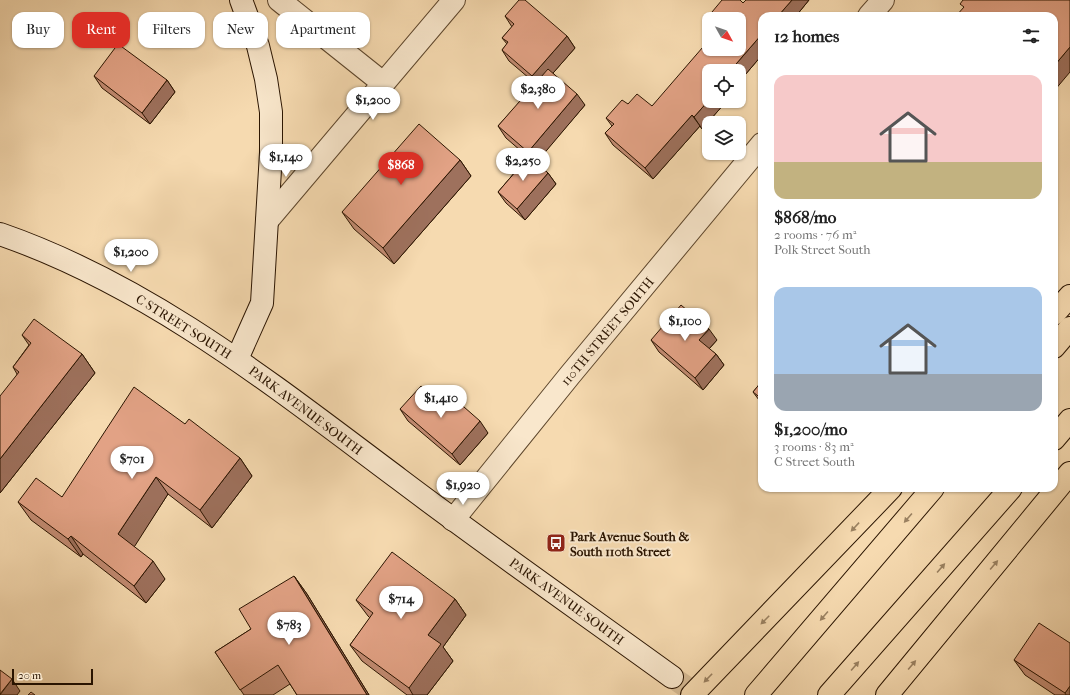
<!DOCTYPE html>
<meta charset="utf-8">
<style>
:root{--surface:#fff;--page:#f2f2f2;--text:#222;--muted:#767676;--accent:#d93025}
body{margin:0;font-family:"IM FELL French Canon",serif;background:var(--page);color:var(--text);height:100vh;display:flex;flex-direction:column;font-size:15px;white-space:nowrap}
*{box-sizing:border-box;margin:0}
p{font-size:13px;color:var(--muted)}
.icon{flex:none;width:22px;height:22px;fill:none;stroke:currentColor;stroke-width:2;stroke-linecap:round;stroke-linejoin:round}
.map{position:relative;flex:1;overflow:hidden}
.side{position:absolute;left:758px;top:12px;width:300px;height:480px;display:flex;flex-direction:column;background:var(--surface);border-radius:12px;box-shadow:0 1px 3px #0004}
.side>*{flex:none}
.banner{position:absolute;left:12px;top:12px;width:380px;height:36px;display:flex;gap:8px}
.needle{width:26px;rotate:130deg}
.fabs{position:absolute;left:702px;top:12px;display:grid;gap:8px}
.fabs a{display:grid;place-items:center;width:44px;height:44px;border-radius:8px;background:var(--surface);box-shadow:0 1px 3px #0004;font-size:20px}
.scale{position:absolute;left:12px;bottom:10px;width:81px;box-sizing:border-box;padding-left:4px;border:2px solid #2a1400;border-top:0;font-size:11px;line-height:14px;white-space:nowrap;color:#2a1400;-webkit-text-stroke:3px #f9e7cc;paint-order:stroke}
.price{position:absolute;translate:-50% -34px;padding:0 9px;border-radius:14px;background:#fff;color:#222;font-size:13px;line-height:26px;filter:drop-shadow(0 1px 2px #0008)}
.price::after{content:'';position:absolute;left:50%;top:24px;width:12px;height:9px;margin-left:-6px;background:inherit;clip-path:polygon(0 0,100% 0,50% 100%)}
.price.current{background:var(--accent);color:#fff}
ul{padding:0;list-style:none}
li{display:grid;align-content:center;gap:8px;height:212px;padding:0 16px}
li span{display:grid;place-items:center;height:124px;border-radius:12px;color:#555}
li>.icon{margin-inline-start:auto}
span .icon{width:72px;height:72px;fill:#fffc;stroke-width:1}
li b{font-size:17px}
h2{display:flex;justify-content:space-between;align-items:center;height:48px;padding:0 16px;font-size:17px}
.chip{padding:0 14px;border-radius:12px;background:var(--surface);box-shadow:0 1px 3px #0004;font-size:14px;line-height:36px}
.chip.current{background:var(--accent);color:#fff}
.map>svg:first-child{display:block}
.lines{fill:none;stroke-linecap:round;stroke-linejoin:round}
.secondary-tunnel{stroke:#d7bc96;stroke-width:22;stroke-dasharray:22 11;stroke-linecap:butt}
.street-casing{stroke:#5d462c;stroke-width:24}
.secondary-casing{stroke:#2a1400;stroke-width:24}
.highway-casing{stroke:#2a1400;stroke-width:24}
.street{stroke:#f9e7cc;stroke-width:22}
.secondary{stroke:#f9e7cc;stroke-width:22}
.highway{stroke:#f6dab0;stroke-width:22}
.wall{fill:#c28b72;stroke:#2a1400}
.shaded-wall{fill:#9e715d;stroke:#2a1400}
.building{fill:#e2a285;stroke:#2a1400}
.oneway{fill:#9a8161}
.labels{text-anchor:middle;stroke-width:4;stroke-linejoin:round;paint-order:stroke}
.street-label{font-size:13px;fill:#2a1400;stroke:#f9e7cc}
.poi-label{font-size:13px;font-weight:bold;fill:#2a1400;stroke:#f9e7cc;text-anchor:start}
</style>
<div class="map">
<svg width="1070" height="695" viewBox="0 0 1070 695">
<rect width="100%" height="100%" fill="#f6dab0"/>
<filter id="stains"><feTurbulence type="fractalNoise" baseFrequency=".005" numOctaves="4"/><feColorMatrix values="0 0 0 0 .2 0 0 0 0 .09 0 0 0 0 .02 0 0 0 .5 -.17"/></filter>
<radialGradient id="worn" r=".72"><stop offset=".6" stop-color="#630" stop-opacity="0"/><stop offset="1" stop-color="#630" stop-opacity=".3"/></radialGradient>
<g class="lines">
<polyline class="secondary-tunnel" points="672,677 698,695"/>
<defs>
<g id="street">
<polyline points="279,0 383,83"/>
<polyline points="869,16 883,0"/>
<polyline points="267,221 454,0"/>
<polyline points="453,520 570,375 762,144"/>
</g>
<g id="secondary">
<path d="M 0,234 C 150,286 273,385 399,479 C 489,547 581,611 672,677"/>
<polyline points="237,359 262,303 271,153 271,112 266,79 258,46 241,0"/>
</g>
<g id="highway">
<polyline points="1054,314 1070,296"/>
<polyline points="1054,347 1070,328"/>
<polyline points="1054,439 1070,420"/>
<polyline points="692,695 891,488"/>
<polyline points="756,695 933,488"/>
<polyline points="829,695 1011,488"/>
<polyline points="887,695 1070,473"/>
</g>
</defs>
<use href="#street" class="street-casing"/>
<use href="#secondary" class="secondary-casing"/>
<use href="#highway" class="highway-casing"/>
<use href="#street" class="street"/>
<use href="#secondary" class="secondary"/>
<use href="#highway" class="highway"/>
</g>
<g class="wall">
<polygon points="809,0 796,16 762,16 762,55 739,82 739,71 709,101 731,101 728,106 725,103 702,129 700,126 653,179 613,145 605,133 612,126 606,118 628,104 652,106 739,19 709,19 709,21 707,18 743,3"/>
<polygon points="505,16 567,36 575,48 553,73 585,105 536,162 548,173 556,184 525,220 506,203 498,192 528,157 506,138 498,126 536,84 509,61 502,50 507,44 502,38 512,27"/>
<polygon points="94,76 167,80 175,92 150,124 102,88"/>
<polygon points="460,160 471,176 394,264 354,229 342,212"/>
<polygon points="22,335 82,354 95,373 0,493 17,374 13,367 29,345"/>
<polygon points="651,340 717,340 709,349 716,354 724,365 703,390 659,352"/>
<polygon points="762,381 762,404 753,392"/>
<polygon points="400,409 448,410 488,433 460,465 408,421"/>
<polygon points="185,424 240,458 252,476 212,528 168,494 134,546 165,579 146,603 83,554 81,557 31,520 18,502 62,497"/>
<polygon points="294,576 307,594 369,695 297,695 290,684 273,695 244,695 215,652 251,629"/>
<polygon points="455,599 466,615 443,647 453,661 427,695 407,695 362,661 350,645 370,618 368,616 356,600"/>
<polygon points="1014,660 1070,695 1055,695 1025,675"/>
</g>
<g class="shaded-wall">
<polygon points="792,0 809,0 796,16 778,16"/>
<polygon points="762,34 762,55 739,82 739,71 730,71"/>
<polygon points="567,36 575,48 540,88 532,76"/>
<polygon points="1070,47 1070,72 1054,91 1054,66"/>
<polygon points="167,80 175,92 150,124 142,113"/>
<polygon points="739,82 743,87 739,92"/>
<polygon points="577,94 585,105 536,163 528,152"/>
<polygon points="709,100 709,101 723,101 725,103 702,129 694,117"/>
<polygon points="724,101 731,101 728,106"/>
<polygon points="692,115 700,126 653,179 645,168"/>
<polygon points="460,160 471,176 394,264 383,248"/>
<polygon points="548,173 556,184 525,220 517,209"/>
<polygon points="709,329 717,340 707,351 699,340"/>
<polygon points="82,354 95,373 0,493 0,459"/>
<polygon points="716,354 724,365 703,390 695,378"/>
<polygon points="480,421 488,433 460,465 452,454"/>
<polygon points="240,458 252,476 212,528 200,510"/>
<polygon points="156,477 168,494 131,552 118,534"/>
<polygon points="71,536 83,554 81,557 68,539"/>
<polygon points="153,561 165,579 146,603 134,586"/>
<polygon points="294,576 307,594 369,695 367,695"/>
<polygon points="455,599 466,615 443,647 453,661 427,695 413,695 409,688 428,635"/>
<polygon points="12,679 20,691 17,695 0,695"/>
<polygon points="1070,686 1070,695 1066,695 1065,693"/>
</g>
<g class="building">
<polygon points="519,0 525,0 567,36 532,76 502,50 508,42 502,38 514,24 505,16"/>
<polygon points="722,0 740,0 743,3 746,0 792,0 778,16 762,16 762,34 730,71 709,71 709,100 694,117 692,115 645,168 605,133 614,124 606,118 622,100 628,104 637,94 652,106 709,40 709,49 739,49 739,19 709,19 707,18"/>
<polygon points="963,0 1070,0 1070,47 1054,66 1054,16 956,16 964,7 960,4"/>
<polygon points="118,44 167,80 142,113 94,76"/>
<polygon points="548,69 577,94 528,152 498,126"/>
<polygon points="419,124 460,160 383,248 342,212"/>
<polygon points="529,156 548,173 517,209 498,192"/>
<polygon points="681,305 709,329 699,340 716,354 695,378 651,340"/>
<polygon points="34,319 82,354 0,459 0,396 19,372 13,367 31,343 22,335"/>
<polygon points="762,381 762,399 753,392"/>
<polygon points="421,386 448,410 456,400 480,421 452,454 400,409"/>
<polygon points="134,387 185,424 189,419 240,458 200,510 156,477 118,534 153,561 134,586 71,536 68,539 18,502 36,478 62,497"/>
<polygon points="392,552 455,599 428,635 441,644 409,688 350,645 373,613 356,600"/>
<polygon points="294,576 367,695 297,695 278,665 240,690 215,652 251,629 239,609"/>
<polygon points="1039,623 1070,643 1070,686 1065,693 1014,660"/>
<polygon points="0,670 12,679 0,694"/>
<polygon points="31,692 35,695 28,695"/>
</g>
<defs><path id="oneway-solid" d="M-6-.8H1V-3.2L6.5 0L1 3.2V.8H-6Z"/></defs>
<g class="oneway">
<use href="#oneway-solid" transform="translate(908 518) rotate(131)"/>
<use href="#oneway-solid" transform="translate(855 527) rotate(133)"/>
<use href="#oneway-solid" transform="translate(994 565) rotate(-50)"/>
<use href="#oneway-solid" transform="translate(941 568) rotate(-49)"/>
<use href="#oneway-solid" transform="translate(824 616) rotate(131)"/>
<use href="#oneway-solid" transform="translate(765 620) rotate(135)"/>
<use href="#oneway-solid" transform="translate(912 665) rotate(-50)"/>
<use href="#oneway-solid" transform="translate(855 666) rotate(-49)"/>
<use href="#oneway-solid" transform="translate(708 678) rotate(134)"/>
</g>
<defs>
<symbol id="bus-square" viewBox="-11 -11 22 22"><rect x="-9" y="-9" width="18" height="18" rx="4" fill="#8f2418" stroke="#f9e7cc"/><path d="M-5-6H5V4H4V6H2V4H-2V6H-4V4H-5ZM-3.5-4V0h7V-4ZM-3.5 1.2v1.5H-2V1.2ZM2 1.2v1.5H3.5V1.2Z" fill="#fff"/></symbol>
</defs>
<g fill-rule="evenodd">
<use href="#bus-square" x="545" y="532" width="22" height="22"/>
</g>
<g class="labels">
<g class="street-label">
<text transform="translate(184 326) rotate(32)" y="5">C STREET SOUTH</text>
<text transform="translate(607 331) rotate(-50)" y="5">110TH STREET SOUTH</text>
<text transform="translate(306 410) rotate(37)" y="5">PARK AVENUE SOUTH</text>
<text transform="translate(567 601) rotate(36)" y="5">PARK AVENUE SOUTH</text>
</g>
<g class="poi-label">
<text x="570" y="541">Park Avenue South &amp;<tspan x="570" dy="15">South 110th Street</tspan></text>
</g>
</g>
<rect width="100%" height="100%" filter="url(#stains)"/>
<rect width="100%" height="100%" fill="url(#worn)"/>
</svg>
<div class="fabs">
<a><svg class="needle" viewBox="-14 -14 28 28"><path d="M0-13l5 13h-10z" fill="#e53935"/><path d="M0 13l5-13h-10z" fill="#767676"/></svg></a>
<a><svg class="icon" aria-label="locate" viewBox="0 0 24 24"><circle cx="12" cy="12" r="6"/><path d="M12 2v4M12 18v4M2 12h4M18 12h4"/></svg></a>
<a><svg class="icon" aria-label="layers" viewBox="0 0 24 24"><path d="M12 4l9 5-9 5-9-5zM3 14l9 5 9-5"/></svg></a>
</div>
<div class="scale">20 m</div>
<b class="price" style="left:538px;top:110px">$2,380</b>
<b class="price" style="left:373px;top:121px">$1,200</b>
<b class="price" style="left:286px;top:178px">$1,140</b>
<b class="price" style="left:523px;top:182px">$2,250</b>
<b class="price current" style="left:401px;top:186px">$868</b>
<b class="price" style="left:131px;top:273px">$1,200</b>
<b class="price" style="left:685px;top:342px">$1,100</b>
<b class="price" style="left:441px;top:419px">$1,410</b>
<b class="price" style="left:132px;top:480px">$701</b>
<b class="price" style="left:463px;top:506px">$1,920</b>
<b class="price" style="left:401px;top:620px">$714</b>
<b class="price" style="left:289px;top:646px">$783</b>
<div class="banner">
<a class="chip">Buy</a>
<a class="chip current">Rent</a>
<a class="chip">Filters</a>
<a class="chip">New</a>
<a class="chip">Apartment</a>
</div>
<section class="side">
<h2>12 homes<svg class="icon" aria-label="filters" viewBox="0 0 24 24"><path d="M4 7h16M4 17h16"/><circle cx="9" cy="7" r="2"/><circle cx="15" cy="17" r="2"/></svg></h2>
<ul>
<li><span style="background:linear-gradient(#f6c9c9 70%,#c2b280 0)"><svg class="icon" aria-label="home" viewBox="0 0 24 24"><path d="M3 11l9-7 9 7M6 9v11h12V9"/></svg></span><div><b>$868/mo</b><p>2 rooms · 76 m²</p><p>Polk Street South</p></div></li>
<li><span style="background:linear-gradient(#a9c7e8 70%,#9aa5b1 0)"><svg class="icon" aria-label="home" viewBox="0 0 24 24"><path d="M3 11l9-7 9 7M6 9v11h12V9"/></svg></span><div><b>$1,200/mo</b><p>3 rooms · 83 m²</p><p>C Street South</p></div></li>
</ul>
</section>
</div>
